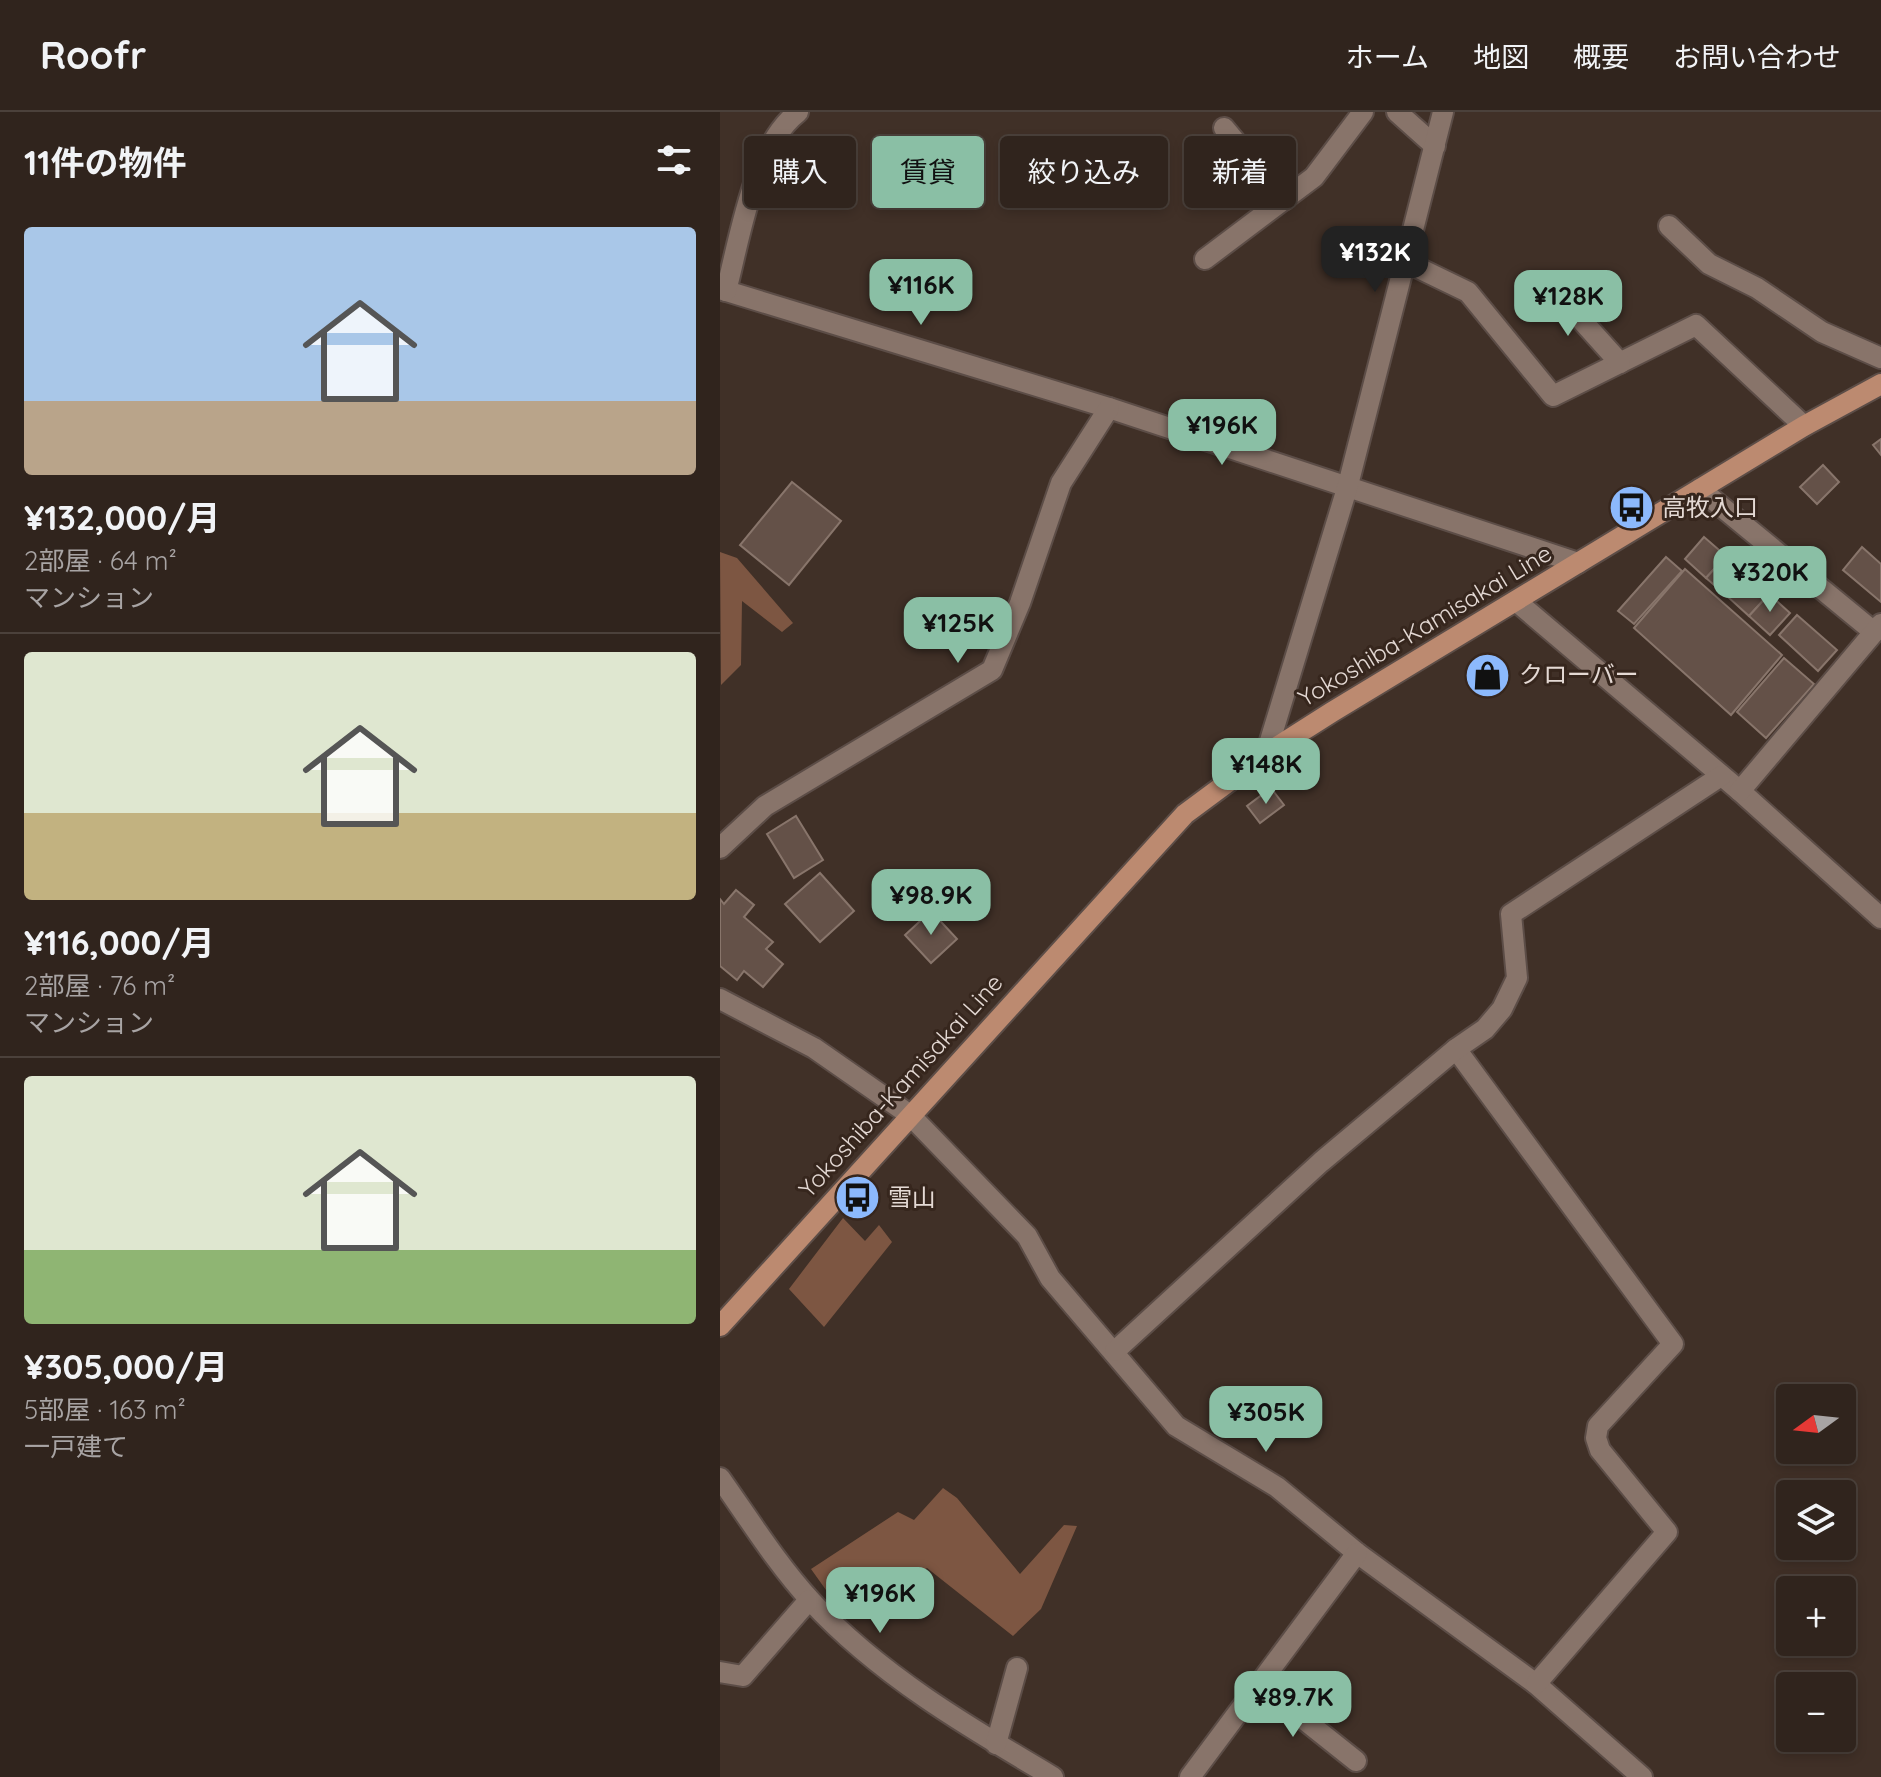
<!DOCTYPE html>
<html lang="ja">
<meta charset="utf-8">
<style>
:root{--surface:#30241d;--page:#382c26;--text:#f1f3f6;--muted:#a8a4a4;--line:#4b413b;--accent:#8abfa5}
body{margin:0;font-family:Quicksand,"Noto Sans JP",sans-serif;background:var(--page);color:var(--text);height:100vh;display:flex;flex-direction:column;font-size:30px;white-space:nowrap}
*{box-sizing:border-box;margin:0}
p{font-size:26px;color:var(--muted)}
.icon{flex:none;width:44px;height:44px;fill:none;stroke:currentColor;stroke-width:2;stroke-linecap:round;stroke-linejoin:round}
.map{position:relative;flex:1;overflow:hidden}
.details{display:flex;flex-direction:column;background:var(--surface);width:720px}
.details>*{flex:none}
.hud{position:absolute;left:24px;top:24px;width:760px;height:72px;display:flex;gap:16px}
.needle{width:52px;rotate:255deg}
.fabs{position:absolute;left:1056px;top:1272px;display:grid;gap:16px}
.fabs a{display:grid;place-items:center;width:80px;height:80px;border-radius:8px;background:var(--surface);box-shadow:0 4px 12px #0003,0 0 0 2px var(--line);font-size:40px}
.price{position:absolute;translate:-50% -68px;padding:0 18px;border-radius:16px;background:var(--accent);color:#111;font-size:26px;line-height:52px;filter:drop-shadow(0 2px 4px #0008)}
.price::after{content:'';position:absolute;left:50%;top:48px;width:24px;height:18px;margin-left:-12px;background:inherit;clip-path:polygon(0 0,100% 0,50% 100%)}
.price.on{background:#222;color:#fff}
ul{padding:0;list-style:none}
li{display:grid;align-content:center;gap:16px;height:424px;padding:0 24px}
li+li{border-top:2px solid var(--line)}
li span{display:grid;place-items:center;height:248px;border-radius:8px;color:#555}
li>.icon{margin-inline-start:auto}
span .icon{width:144px;height:144px;fill:#fffc;stroke-width:1}
li b{font-size:34px}
h2{display:flex;justify-content:space-between;align-items:center;height:96px;padding:0 24px;font-size:34px}
.pill{padding:0 28px;border-radius:8px;background:var(--surface);box-shadow:0 4px 12px #0003,0 0 0 2px var(--line);font-size:28px;line-height:72px}
.pill.on{background:var(--accent);color:#111}
header{display:flex;align-items:center;gap:48px;box-sizing:border-box;height:112px;padding:0 40px;background:var(--surface);border-bottom:2px solid var(--line)}
header strong{font-size:38px}
nav{display:flex;gap:44px;margin-inline-start:auto;font-size:28px}
main{display:flex;flex:1;min-height:0}
.map>svg:first-child{display:block}
.forest{fill:#7d5642}
.building{fill:#645148;stroke:#88756b;stroke-width:2}
.lines{fill:none;stroke-linecap:round;stroke-linejoin:round}
.minor-casing{stroke:#5c4d47;stroke-width:24}
.major-casing{stroke:#5c4d47;stroke-width:24}
.minor{stroke:#88746a;stroke-width:20}
.major{stroke:#bc8a70;stroke-width:20}
.labels{text-anchor:middle;stroke-width:6;stroke-linejoin:round;paint-order:stroke}
.poi-label{font-size:24px;fill:#e4d9d4;stroke:#36261d;text-anchor:start}
.street-label{font-size:24px;fill:#e4d9d4;stroke:#36261d}
</style>
<header>
<strong>Roofr</strong>
<nav><a>ホーム</a><a>地図</a><a>概要</a><a>お問い合わせ</a></nav>
</header>
<main>
<section class="details">
<h2>11件の物件<svg class="icon" aria-label="filters" viewBox="0 0 24 24"><path d="M4 7h16M4 17h16"/><circle cx="9" cy="7" r="2"/><circle cx="15" cy="17" r="2"/></svg></h2>
<ul>
<li><span style="background:linear-gradient(#a9c7e8 70%,#b9a48a 0)"><svg class="icon" aria-label="home" viewBox="0 0 24 24"><path d="M3 11l9-7 9 7M6 9v11h12V9"/></svg></span><div><b>¥132,000/月</b><p>2部屋 · 64 m²</p><p>マンション</p></div></li>
<li><span style="background:linear-gradient(#dfe7d0 65%,#c2b280 0)"><svg class="icon" aria-label="home" viewBox="0 0 24 24"><path d="M3 11l9-7 9 7M6 9v11h12V9"/></svg></span><div><b>¥116,000/月</b><p>2部屋 · 76 m²</p><p>マンション</p></div></li>
<li><span style="background:linear-gradient(#dfe7d0 70%,#8fb573 0)"><svg class="icon" aria-label="home" viewBox="0 0 24 24"><path d="M3 11l9-7 9 7M6 9v11h12V9"/></svg></span><div><b>¥305,000/月</b><p>5部屋 · 163 m²</p><p>一戸建て</p></div></li>
</ul>
</section>
<div class="map">
<svg width="1161" height="1665" viewBox="0 0 1161 1665">
<rect width="100%" height="100%" fill="#403027"/>
<g class="forest">
<polygon points="0,440 17,446 73,511 62,520 22,489 21,553 1,573"/>
<polygon points="123,1106 145,1129 159,1113 172,1130 104,1215 69,1177"/>
<polygon points="223,1376 237,1386 300,1462 344,1413 357,1414 321,1497 293,1524 207,1456 143,1500 121,1499 91,1457 178,1400 194,1408"/>
</g>
<g class="building">
<polygon points="1161,327 1161,343 1153,333"/>
<polygon points="1103,353 1119,370 1097,392 1080,375"/>
<polygon points="72,370 121,409 69,473 20,433"/>
<polygon points="984,425 1006,444 986,466 965,447"/>
<polygon points="1142,435 1161,452 1161,490 1123,458"/>
<polygon points="1006,444 1027,463 1008,485 986,466"/>
<polygon points="946,445 962,459 914,512 898,499"/>
<polygon points="965,457 1062,543 1011,603 914,516"/>
<polygon points="1027,463 1049,482 1029,504 1008,485"/>
<polygon points="1049,482 1070,501 1050,523 1029,504"/>
<polygon points="1077,503 1117,538 1098,559 1059,523"/>
<polygon points="1064,546 1094,572 1046,626 1017,600"/>
<polygon points="551,676 564,693 540,711 527,694"/>
<polygon points="76,704 103,748 74,766 47,722"/>
<polygon points="100,761 134,799 100,830 65,792"/>
<polygon points="16,778 34,793 24,805 53,830 46,837 63,852 43,875 24,859 17,868 0,854 0,787 4,792"/>
<polygon points="211,799 237,827 211,851 185,823"/>
</g>
<g class="lines">
<defs>
<g id="minor">
<polyline points="677,0 715,34"/>
<polyline points="504,16 564,88"/>
<polyline points="949,114 989,152 1037,176 1102,220 1161,246"/>
<polyline points="485,147 594,65 643,0"/>
<polyline points="686,150 748,180 833,284 976,213 1084,314"/>
<polyline points="829,172 900,251"/>
<polyline points="0,177 389,296 858,451"/>
<path d="M 6,179 C 20,126 33,35 78,0"/>
<polyline points="980,377 1154,520"/>
<polyline points="796,489 1020,679 1161,806"/>
<polyline points="546,642 628,373 723,0"/>
<polyline points="1020,679 1161,512"/>
<polyline points="0,736 45,694 272,558 300,491 341,371 389,296"/>
<polyline points="0,887 94,936 190,1003 307,1124 330,1166 456,1314 557,1375 637,1441 816,1572 922,1665"/>
<polyline points="736,937 953,1232 878,1314 876,1326 880,1338 947,1420 816,1572"/>
<polyline points="395,1239 601,1050 736,937 765,917 782,897 797,866 791,802 1001,664"/>
<path d="M 0,1366 C 29,1407 57,1452 91,1489 C 158,1562 248,1615 333,1665"/>
<polyline points="0,1560 23,1564 89,1488"/>
<polyline points="538,1571 636,1649"/>
<polyline points="276,1632 297,1556"/>
<polyline points="470,1665 637,1441"/>
</g>
<polyline id="major" points="0,1214 465,702 546,642 612,600 1084,314 1161,272"/>
</defs>
<use href="#minor" class="minor-casing"/>
<use href="#major" class="major-casing"/>
<use href="#minor" class="minor"/>
<use href="#major" class="major"/>
</g>
<defs>
<symbol id="bus-disc" viewBox="-11 -11 22 22"><circle r="9.5" fill="#8cb9fc" stroke="#36261d"/><path d="M-5-6H5V4H4V6H2V4H-2V6H-4V4H-5ZM-3.5-4V0h7V-4ZM-3.5 1.2v1.5H-2V1.2ZM2 1.2v1.5H3.5V1.2Z" fill="#111"/></symbol>
<symbol id="shop-disc" viewBox="-11 -11 22 22"><circle r="9.5" fill="#8cb9fc" stroke="#36261d"/><path d="M-5-2.5h2.3a2.7 3.5 0 0 1 5.4 0H5L5.5 6h-11ZM-1.5-2.5h3a1.5 2.3 0 0 0-3 0Z" fill="#111"/></symbol>
</defs>
<g fill-rule="evenodd">
<use href="#bus-disc" x="886" y="370" width="51" height="51"/>
<use href="#shop-disc" x="742" y="538" width="51" height="51"/>
<use href="#bus-disc" x="112" y="1060" width="51" height="51"/>
</g>
<g class="labels">
<g class="poi-label">
<text x="942" y="404">高牧入口</text>
<text x="799" y="571">クローバー</text>
<text x="168" y="1094">雪山</text>
</g>
<g class="street-label">
<text transform="translate(705 514) rotate(-31)" y="8">Yokoshiba-Kamisakai Line</text>
<text transform="translate(181 974) rotate(-48)" y="8">Yokoshiba-Kamisakai Line</text>
</g>
</g>
</svg>
<div class="fabs">
<a><svg class="needle" viewBox="-14 -14 28 28"><path d="M0-13l5 13h-10z" fill="#e53935"/><path d="M0 13l5-13h-10z" fill="#a8a4a4"/></svg></a>
<a><svg class="icon" aria-label="layers" viewBox="0 0 24 24"><path d="M12 4l9 5-9 5-9-5zM3 14l9 5 9-5"/></svg></a>
<a>+</a>
<a>−</a>
</div>
<b class="price on" style="left:655px;top:182px">¥132K</b>
<b class="price" style="left:201px;top:215px">¥116K</b>
<b class="price" style="left:848px;top:226px">¥128K</b>
<b class="price" style="left:502px;top:355px">¥196K</b>
<b class="price" style="left:1050px;top:502px">¥320K</b>
<b class="price" style="left:238px;top:553px">¥125K</b>
<b class="price" style="left:546px;top:694px">¥148K</b>
<b class="price" style="left:211px;top:825px">¥98.9K</b>
<b class="price" style="left:546px;top:1342px">¥305K</b>
<b class="price" style="left:160px;top:1523px">¥196K</b>
<b class="price" style="left:573px;top:1627px">¥89.7K</b>
<div class="hud">
<a class="pill">購入</a>
<a class="pill on">賃貸</a>
<a class="pill">絞り込み</a>
<a class="pill">新着</a>
</div>
</div>
</main>
